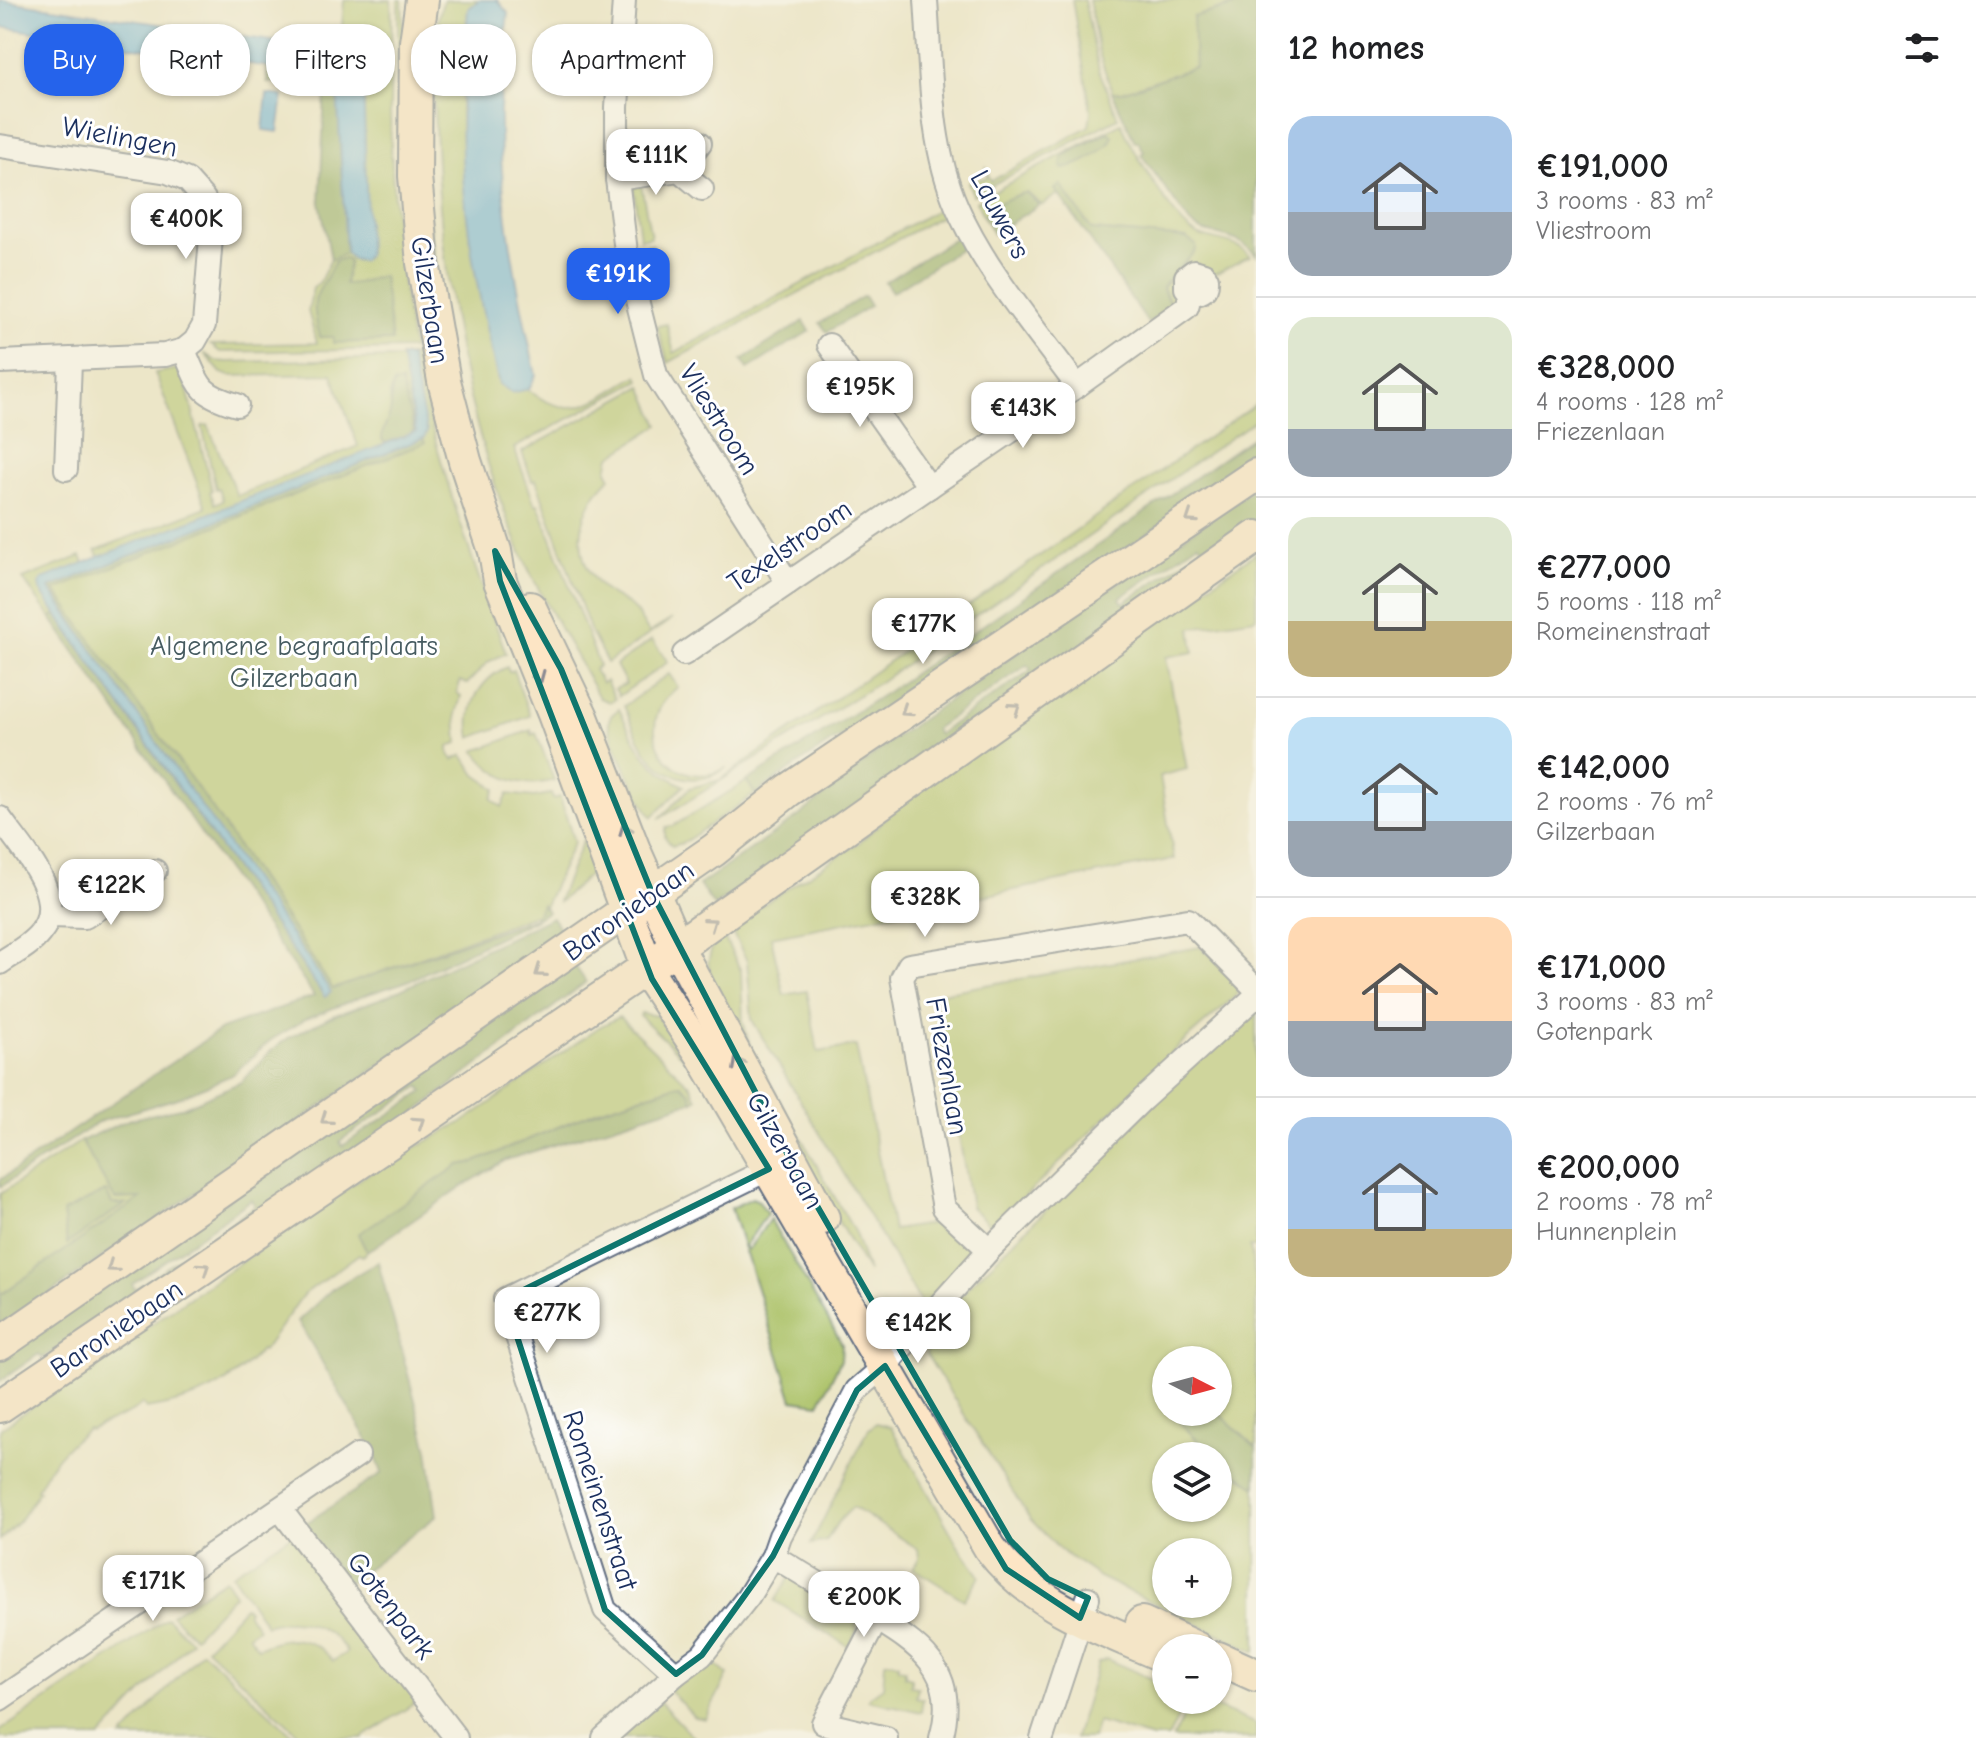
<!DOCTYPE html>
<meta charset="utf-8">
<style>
:root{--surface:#fff;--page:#f2f2f2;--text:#202124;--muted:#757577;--line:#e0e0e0;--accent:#2563eb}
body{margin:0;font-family:"Comic Neue",sans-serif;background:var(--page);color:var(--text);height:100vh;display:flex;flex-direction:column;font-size:30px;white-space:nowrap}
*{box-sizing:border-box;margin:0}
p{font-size:26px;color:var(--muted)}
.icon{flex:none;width:44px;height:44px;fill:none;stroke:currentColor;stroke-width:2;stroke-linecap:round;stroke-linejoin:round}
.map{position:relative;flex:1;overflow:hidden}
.sheet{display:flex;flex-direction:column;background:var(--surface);width:720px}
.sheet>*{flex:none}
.guide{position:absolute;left:24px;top:24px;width:760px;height:72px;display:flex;gap:16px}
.needle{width:52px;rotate:96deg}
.fabs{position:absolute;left:1152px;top:1346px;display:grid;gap:16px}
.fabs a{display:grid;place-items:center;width:80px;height:80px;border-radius:50%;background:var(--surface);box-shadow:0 2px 6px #0004;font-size:40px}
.price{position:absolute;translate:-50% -68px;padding:0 18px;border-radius:16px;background:#fff;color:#222;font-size:26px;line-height:52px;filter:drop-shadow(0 2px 4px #0008)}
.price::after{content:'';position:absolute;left:50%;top:48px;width:24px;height:18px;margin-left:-12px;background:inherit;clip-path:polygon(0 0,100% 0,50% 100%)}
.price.active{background:var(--accent);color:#fff}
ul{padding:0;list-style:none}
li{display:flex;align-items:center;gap:24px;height:200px;padding:0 32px}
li+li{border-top:2px solid var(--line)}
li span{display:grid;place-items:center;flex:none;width:224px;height:160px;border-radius:24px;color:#555}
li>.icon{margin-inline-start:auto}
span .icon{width:96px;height:96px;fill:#fffc;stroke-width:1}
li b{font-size:34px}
h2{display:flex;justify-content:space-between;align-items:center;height:96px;padding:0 32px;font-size:34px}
.tag{padding:0 28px;border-radius:32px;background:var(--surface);box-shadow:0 2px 6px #0004;font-size:28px;line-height:72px}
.tag.active{background:var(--accent);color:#fff}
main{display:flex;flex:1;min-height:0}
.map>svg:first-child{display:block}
.green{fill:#abc166;stroke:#637862;stroke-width:2;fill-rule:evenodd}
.forest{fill:#88a75b;stroke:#526b5c;stroke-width:2;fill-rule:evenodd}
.water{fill:#63afdc;stroke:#3f6f9d;stroke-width:2}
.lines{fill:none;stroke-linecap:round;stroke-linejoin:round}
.street-casing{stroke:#646f83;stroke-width:26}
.secondary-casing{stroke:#646f83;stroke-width:36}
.street{stroke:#fff;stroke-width:22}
.secondary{stroke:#fde5c5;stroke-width:32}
.oneway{stroke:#8c8a92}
.marked{fill:none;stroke:#0f766e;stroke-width:6;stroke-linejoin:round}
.labels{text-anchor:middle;stroke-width:6;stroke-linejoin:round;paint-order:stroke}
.street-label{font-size:28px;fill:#1b2f5e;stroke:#fff}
.park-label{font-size:28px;fill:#465b60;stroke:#fff}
</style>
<main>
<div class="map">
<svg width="1256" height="1738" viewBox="0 0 1256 1738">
<rect width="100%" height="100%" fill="#fff"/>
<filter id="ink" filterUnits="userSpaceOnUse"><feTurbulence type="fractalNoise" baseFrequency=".0125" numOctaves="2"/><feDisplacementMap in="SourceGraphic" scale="16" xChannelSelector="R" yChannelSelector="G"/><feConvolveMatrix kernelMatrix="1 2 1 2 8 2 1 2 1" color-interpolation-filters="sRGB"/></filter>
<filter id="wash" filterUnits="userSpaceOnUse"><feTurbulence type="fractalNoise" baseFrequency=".006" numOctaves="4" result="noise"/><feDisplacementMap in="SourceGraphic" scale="32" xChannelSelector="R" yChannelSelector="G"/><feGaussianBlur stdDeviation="1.8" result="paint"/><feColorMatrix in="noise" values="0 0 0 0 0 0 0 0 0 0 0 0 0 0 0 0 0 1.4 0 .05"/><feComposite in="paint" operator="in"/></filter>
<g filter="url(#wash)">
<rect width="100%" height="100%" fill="#ece6c8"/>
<g class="green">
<path d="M 344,0 L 391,0 C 393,37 390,74 390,111 C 391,190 399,270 413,349 L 220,352 L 211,345 L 317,343 L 308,311 L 313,288 L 319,283 L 332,257 L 346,253 L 354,260 L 367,247 L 363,76 L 344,52 L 340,52 ZM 349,262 L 344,284 L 361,284 L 374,277 L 321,337 C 308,290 316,293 349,262 Z"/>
<polygon points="398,0 402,0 403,22 471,533 439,426 410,283 398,140"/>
<path d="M 444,0 L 479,0 L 468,10 C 465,44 461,79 461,113 C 462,205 478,295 499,384 L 514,392 L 527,389 C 573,425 595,400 638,375 L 640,380 L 514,448 L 535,505 L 538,504 L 599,665 L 594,670 L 602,683 L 606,681 L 615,699 L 609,702 L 599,698 C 573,648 541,600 519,548 C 465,421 442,282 436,145 C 434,102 428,41 444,0 Z"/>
<polygon points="1072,0 1084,0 1099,70 1118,118 973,195 968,182 988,177 985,166 991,181 1089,126 1091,111"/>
<polygon points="1089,0 1235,0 1236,4 1194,17 1195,67 1122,92 1112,92 1099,53"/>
<path d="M 1121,123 C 1131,146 1173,221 1193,232 C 1212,243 1234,238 1250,256 L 1179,292 L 1179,299 L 1172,306 L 1163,287 L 1186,263 L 1187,238 L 1092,230 L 1055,189 L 1058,194 L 1042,205 L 1027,193 L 990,209 L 983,216 L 976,201 ZM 1108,132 L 1110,143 L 1073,166 L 1062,167 L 1062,159 L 1067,154 Z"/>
<polygon points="633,184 641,184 651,237 640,239"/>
<polygon points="944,206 947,213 668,363 657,326 667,324 674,353"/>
<polygon points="652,244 660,282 648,284 642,246"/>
<path d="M 204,353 L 216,361 L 227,362 L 400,358 L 400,356 L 415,356 C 436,458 470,555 506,653 L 488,662 L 467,684 L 460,681 L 457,693 L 461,696 L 456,714 L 458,743 L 449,746 L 449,754 L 453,760 L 463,755 L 476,775 L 496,789 L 492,799 L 502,807 L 508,794 L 534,797 L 551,794 L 553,799 L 560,797 L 574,842 L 542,912 L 324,993 L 42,585 L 427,432 L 410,358 L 401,357 L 416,432 L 411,434 L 394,384 L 390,394 L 391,410 L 384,442 L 389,443 L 99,557 L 96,550 L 206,507 L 155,373 L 182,368 L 212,490 L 210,492 L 215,504 L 223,500 L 219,488 L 216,489 L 202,426 L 208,425 L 237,496 L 358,446 L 332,374 L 230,376 L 221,373 Z"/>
<path d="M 642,386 L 659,425 L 610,457 L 607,470 L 611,478 C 578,505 570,554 600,586 C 610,597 620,598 631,607 C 638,612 644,625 649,633 L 672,619 L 607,663 L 591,632 L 536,480 L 532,481 L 522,452 Z"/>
<polygon points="1256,404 1256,420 880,682 659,819 690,788 720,780"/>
<polygon points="1256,553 1256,618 1191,628 1194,652 1166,657 1187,769 1160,776 1174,859 771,937 784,995 807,991 818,1052 856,1046 893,1230 936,1223 974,1249 927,1301 921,1303 752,1020 747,961 729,926 860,842 930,776"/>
<polygon points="81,556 84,563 43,579 40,590 56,614 51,618 23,579"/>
<polygon points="652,640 668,662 619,696 615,689 626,684 616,665"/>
<path d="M 507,667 L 509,672 L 513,670 L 530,716 L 471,738 C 465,707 479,680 507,667 Z"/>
<path d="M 669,674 L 678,687 C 624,729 675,798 727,767 C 700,788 665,780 646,751 C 637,738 631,721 624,706 Z"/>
<path d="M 619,709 C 638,747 645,766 684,786 L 652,817 C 641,802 610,742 609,724 C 608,716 614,713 619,709 Z"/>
<path d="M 531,730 L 532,735 L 536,733 L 554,780 C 520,790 495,778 475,751 Z"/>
<polygon points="747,781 755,794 683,843 672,846 665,837 665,829 669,826 673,826"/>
<polygon points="583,840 598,867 559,902 558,901"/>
<polygon points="722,933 741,971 743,1021 751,1049 855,1233 868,1272 806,1167 790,1123 714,990 708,963 712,947"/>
<polygon points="1200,947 1236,976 1238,994 1180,1045 993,1228 971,1207 935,994"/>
<path d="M 1256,1008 L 1256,1247 L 1250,1247 L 1256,1283 L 1256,1448 L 1218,1412 L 1218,1360 L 1166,1360 L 1166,1412 L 1170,1412 L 1213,1456 L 1166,1456 L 1166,1508 L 1218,1508 L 1218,1461 L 1256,1487 L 1256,1652 L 1099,1577 L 1060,1550 L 1030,1519 L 926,1354 L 933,1329 L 971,1284 L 1182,1075 ZM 1166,1552 L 1218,1552 L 1218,1604 L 1166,1604 Z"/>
<polygon points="641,1013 657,1016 702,1076 640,1016"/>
<path d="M 619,1017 L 692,1087 L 697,1099 L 693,1101 L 690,1092 L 681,1084 L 596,1111 L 475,1162 L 459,1165 L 359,1234 L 367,1252 L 362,1256 L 359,1254 L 303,1295 L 263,1351 L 261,1350 C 226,1389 195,1401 146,1409 L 142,1404 L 132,1412 L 90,1430 L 88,1429 C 66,1445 48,1465 37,1490 L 39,1491 L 19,1521 L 0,1540 L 0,1429 L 375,1169 L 463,1122 L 599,1027 Z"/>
<path d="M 81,1141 L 115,1199 L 143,1197 L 0,1295 L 0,1194 ZM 105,1191 L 112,1204 L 124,1205 L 67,1243 L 63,1212 Z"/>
<polygon points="752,1198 759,1201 767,1214 745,1246 748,1250 770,1219 842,1344 841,1360 819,1404 793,1400 731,1208"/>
<polygon points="876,1423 891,1427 956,1542 980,1576 964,1600 913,1568 919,1558 918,1549 853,1507 838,1522 826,1541 811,1544 868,1430"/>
<path d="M 291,1535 L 418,1701 L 362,1738 L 303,1738 L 206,1648 L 244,1607 L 248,1609 L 248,1614 L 258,1628 L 248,1635 L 258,1648 C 285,1634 313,1636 333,1661 L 347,1652 C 328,1624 297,1615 266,1625 L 232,1574 Z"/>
<polygon points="791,1575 856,1618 857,1630 849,1647 775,1601"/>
<polygon points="225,1579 235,1594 194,1637 171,1615"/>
<polygon points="167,1618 191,1641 100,1738 0,1738 0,1731"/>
<polygon points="202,1651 296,1738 122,1738"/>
<polygon points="1107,1659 1166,1685 1166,1700 1187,1700 1168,1738 1152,1738 1098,1722 1092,1738 1075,1738 1098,1663"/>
<polygon points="710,1660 728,1675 705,1719 694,1717 669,1690"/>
<polygon points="891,1661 898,1663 898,1668 905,1669 905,1676 912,1678 910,1686 918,1687 916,1697 923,1699 921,1712 868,1700 869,1697 883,1687 885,1662"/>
<polygon points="1192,1700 1198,1700 1256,1724 1256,1738 1173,1738"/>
<polygon points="660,1702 694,1738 623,1738 623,1735"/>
</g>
<g class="forest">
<path d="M 1256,0 L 1256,255 C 1232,229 1210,240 1190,223 L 1141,154 L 1144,152 L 1138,141 L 1135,142 L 1112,92 L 1122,92 L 1195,67 L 1193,17 Z"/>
<polygon points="267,66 330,76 337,84 346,253 331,260 320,202 325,89 293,81 267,83"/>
<path d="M 1108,132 L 1113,136 C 1108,151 1080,165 1064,169 L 1061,167 L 1062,159 L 1067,154 Z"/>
<path d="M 1061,185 L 1092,230 L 1186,238 L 1196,245 L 1196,250 C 1191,257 1164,282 1163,287 C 1162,292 1170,302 1172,306 L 1148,323 L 1055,189 Z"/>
<polygon points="1022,193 1027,193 1039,205 993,234 983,216 1000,202"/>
<polygon points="958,236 963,247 892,292 885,282"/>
<path d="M 345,258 L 349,262 L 345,284 C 360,285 369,278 383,276 L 392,341 L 333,343 L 333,337 L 320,337 C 308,292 317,300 335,261 Z"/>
<polygon points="864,296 870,306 827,332 820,323"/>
<polygon points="804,321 810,331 748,369 742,360"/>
<path d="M 401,382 L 414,430 L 411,434 L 386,443 L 382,440 C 381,428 388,424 390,413 C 393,403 389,395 394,384 Z"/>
<polygon points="1256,435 1256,458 888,714 831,742 755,794 747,781 887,692"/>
<polygon points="423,438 425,443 55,590 212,808 333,989 535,918 542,904 547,912 534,920 408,981 368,994 306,1019 271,1040 232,1075 178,1098 101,1121 0,1187 0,1180 221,1029 314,996 51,618 56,614 325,997 49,586"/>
<path d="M 1256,487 L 1256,530 L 714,906 L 699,885 L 799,816 L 893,739 ZM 1199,543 L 1203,549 L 1123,603 L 1120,598 ZM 1027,665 L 1031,670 L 938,734 L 935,729 Z"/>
<polygon points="552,917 565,937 0,1328 0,1295 141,1198 115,1199 81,1141 128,1120 184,1107 241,1082 275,1047 290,1037 330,1017 390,995"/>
<path d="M 571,960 L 586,982 L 398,1126 L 43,1358 L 39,1354 L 0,1381 L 0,1359 ZM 420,1086 L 423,1092 L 342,1146 L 340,1141 ZM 251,1200 L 255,1206 L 135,1289 L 132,1284 Z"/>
<polygon points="681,1084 690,1092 693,1101 506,1160 460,1188 367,1252 358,1234 459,1165 475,1162 596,1111"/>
<polygon points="106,1191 112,1204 125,1204 67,1244 63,1212"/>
<polygon points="378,1262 428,1449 437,1516 348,1583 303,1525 382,1473 374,1452 298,1321 332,1289"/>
<polygon points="1170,1412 1218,1412 1256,1448 1256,1487 1218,1461 1218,1456 1213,1456"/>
</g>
<g class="water">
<polygon points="0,0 344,52 363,75 368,254 363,261 354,260 346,253 337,84 330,76 0,27"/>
<path d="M 479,0 L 497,0 L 508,13 C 504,46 501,79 500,112 C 499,200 517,289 536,375 L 529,389 L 512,393 L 499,384 C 481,309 465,233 462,156 C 460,107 464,58 468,9 Z"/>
<polygon points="267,94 283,96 278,132 263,130"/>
<polygon points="401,357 410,357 427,432 424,438 49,588 331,992 325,997 40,590 39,584 43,579 416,432"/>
</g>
</g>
<g filter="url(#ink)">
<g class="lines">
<defs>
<g id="street">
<polyline points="624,0 617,107 617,179 627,260 656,375 788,583"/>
<path d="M 926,0 C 931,68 929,143 957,207 C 983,268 1037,331 1077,386"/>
<polyline points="0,146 168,172 187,180 204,199 212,225 204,325 195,341 184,350 165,355 0,362"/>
<polyline points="679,170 700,143"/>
<polyline points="617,179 679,170 702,189"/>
<polyline points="829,345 929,487"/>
<path d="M 184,350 C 199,385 198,394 237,405"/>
<polyline points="66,469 70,361"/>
<path d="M 684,654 L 1077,386 L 1187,307 L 1191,293 C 1201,295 1208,290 1207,279 L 1204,274 L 1194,271 L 1186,277 L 1186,288 L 1191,293"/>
<path d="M 0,818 C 20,847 70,898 40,933 C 30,946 13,954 0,963"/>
<polyline points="49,916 85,917 155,871"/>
<polyline points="989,1250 944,1208 902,978 909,965 1188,920 1256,989"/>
<polyline points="280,1509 456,1738"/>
<path d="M 773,1556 C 801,1573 829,1590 857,1607 C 910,1640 962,1664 941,1738"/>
<polyline points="877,1619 823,1723 886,1738"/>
<polyline points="676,1674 605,1610 505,1299 781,1163"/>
<polyline points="0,1699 358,1455"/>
<polyline points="604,1738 676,1674 702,1655 748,1597 773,1556 780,1536 857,1390 885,1366 989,1250 1143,1099 1256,996"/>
<polyline points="1042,1738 1088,1598"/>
</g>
<g id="secondary">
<path d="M 422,0 L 416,42 L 415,176 L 423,263 L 444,381 L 465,461 L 495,551 L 500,581 L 554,714 L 647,967 L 652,979 L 701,1053 L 990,1548 C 1034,1607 1100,1627 1166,1657"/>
<polyline points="530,608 582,717 634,850 677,947 823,1218"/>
<polyline points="0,1344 714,850 789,790 1256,475"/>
<polyline points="0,1406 677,947 1256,537"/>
<polyline points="1142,1623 1196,1648"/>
<polyline points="1218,1658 1256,1675"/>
</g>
</defs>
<use href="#street" class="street-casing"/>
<use href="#secondary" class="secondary-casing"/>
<use href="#street" class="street"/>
<use href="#secondary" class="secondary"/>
</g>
<defs><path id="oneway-chevron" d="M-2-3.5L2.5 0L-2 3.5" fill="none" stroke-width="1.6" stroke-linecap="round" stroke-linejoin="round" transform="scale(2)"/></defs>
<g class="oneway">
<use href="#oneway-chevron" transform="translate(1191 518) rotate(146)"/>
<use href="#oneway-chevron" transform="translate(539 677) rotate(67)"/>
<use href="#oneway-chevron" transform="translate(1015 708) rotate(-35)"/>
<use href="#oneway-chevron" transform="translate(906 711) rotate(146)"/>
<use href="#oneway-chevron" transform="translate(625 829) rotate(-111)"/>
<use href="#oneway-chevron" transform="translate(711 923) rotate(-35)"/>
<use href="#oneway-chevron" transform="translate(540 972) rotate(145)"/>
<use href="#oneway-chevron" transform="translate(738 1063) rotate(-118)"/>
<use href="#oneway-chevron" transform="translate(326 1119) rotate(145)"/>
<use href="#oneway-chevron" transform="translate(419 1122) rotate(-34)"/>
<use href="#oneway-chevron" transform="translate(112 1267) rotate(145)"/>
<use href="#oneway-chevron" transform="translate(204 1268) rotate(-34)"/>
</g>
</g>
<path d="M0 0H1256V1738H0ZM 495,551 L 561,669 L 652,893 L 790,1159 L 1010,1540 L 1048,1579 L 1088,1598 L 1080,1618 L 1006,1569 L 885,1366 L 857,1390 L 773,1556 L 702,1655 L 676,1674 L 605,1610 L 505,1299 L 769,1169 L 652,979 L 500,581 Z" fill="#ece6c8" fill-opacity=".55" fill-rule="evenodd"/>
<path class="marked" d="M 495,551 L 561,669 L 652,893 L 790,1159 L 1010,1540 L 1048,1579 L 1088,1598 L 1080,1618 L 1006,1569 L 885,1366 L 857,1390 L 773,1556 L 702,1655 L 676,1674 L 605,1610 L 505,1299 L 769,1169 L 652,979 L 500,581 Z"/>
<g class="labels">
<g class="street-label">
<text transform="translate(120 136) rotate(11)" y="10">Wielingen</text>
<text transform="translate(1001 214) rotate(62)" y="10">Lauwers</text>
<text transform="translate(431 300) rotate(81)" y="10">Gilzerbaan</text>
<text transform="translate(720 419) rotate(58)" y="10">Vliestroom</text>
<text transform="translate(789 545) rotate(-34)" y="10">Texelstroom</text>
<text transform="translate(628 910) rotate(-35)" y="10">Baroniebaan</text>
<text transform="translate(948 1066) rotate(80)" y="10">Friezenlaan</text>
<text transform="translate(786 1150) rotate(61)" y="10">Gilzerbaan</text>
<text transform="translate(116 1328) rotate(-34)" y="10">Baroniebaan</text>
<text transform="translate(601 1500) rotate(72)" y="10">Romeinenstraat</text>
<text transform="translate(392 1605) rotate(53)" y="10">Gotenpark</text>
</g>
<g class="park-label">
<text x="294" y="655">Algemene begraafplaats<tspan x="294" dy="32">Gilzerbaan</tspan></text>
</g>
</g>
</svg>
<div class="fabs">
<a><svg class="needle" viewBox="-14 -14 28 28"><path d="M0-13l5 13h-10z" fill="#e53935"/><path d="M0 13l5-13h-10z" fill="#757577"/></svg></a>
<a><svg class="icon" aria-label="layers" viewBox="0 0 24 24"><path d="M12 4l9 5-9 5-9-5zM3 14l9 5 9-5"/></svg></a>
<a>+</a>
<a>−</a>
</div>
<b class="price" style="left:656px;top:197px">€111K</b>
<b class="price" style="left:186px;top:261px">€400K</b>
<b class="price active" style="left:618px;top:316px">€191K</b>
<b class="price" style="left:860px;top:429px">€195K</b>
<b class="price" style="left:1023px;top:450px">€143K</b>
<b class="price" style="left:923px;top:666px">€177K</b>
<b class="price" style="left:111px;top:927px">€122K</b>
<b class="price" style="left:925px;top:939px">€328K</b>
<b class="price" style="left:547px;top:1355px">€277K</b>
<b class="price" style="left:918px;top:1365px">€142K</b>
<b class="price" style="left:153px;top:1623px">€171K</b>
<b class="price" style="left:864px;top:1639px">€200K</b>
<div class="guide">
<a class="tag active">Buy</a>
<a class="tag">Rent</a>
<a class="tag">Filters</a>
<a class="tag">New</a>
<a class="tag">Apartment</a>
</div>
</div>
<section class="sheet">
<h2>12 homes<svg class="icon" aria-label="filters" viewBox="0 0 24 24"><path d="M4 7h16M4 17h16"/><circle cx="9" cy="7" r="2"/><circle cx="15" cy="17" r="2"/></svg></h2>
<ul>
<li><span style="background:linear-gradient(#a9c7e8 60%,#9aa5b1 0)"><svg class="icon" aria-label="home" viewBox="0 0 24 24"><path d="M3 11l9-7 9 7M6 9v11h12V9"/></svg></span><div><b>€191,000</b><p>3 rooms · 83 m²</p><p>Vliestroom</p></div></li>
<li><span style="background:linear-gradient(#dfe7d0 70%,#9aa5b1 0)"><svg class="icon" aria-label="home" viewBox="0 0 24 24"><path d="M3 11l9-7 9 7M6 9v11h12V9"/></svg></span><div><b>€328,000</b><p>4 rooms · 128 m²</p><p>Friezenlaan</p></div></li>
<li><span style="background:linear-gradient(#dfe7d0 65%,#c2b280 0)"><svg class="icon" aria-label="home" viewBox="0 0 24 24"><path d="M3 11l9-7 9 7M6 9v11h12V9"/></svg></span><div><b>€277,000</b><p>5 rooms · 118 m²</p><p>Romeinenstraat</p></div></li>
<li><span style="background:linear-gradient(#bfe0f5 65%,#9aa5b1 0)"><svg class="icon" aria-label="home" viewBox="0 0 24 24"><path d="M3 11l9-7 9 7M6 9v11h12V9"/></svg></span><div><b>€142,000</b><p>2 rooms · 76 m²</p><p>Gilzerbaan</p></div></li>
<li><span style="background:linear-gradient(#ffd9b3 65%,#9aa5b1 0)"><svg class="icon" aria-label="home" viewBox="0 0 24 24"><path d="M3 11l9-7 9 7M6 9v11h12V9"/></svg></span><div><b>€171,000</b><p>3 rooms · 83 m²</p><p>Gotenpark</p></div></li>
<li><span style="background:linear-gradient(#a9c7e8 70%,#c2b280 0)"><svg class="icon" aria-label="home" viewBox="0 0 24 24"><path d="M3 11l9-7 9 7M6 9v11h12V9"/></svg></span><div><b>€200,000</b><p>2 rooms · 78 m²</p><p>Hunnenplein</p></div></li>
</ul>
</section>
</main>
